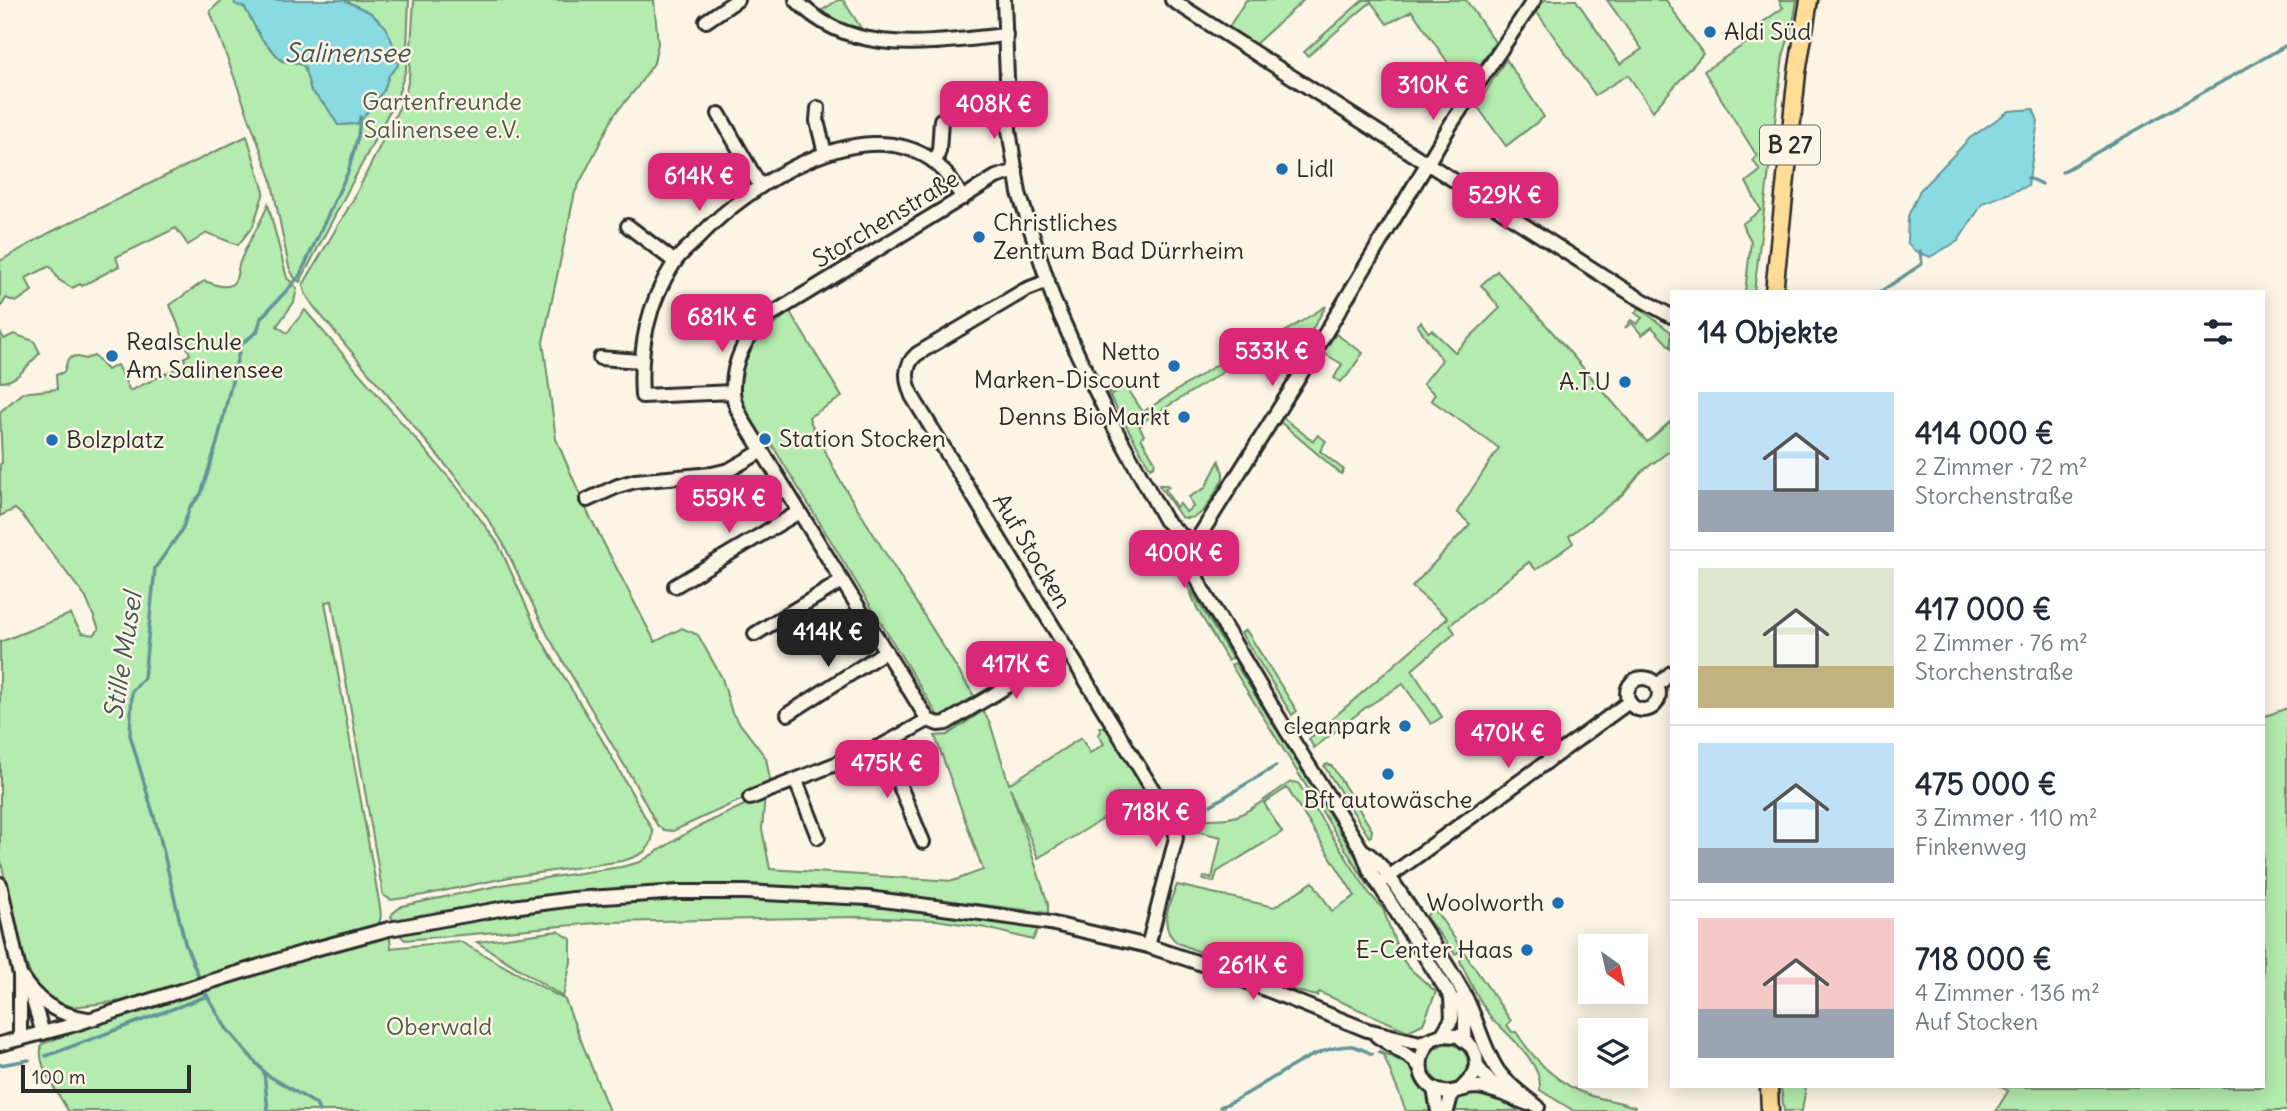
<!DOCTYPE html>
<html lang="de">
<meta charset="utf-8">
<style>
:root{--surface:#fff;--page:#f2f2f3;--text:#1f2937;--muted:#747a83;--line:#e0e1e3;--accent:#db2777}
body{margin:0;font-family:Delius,sans-serif;background:var(--page);color:var(--text);height:100vh;display:flex;flex-direction:column;font-size:26px;white-space:nowrap}
*{box-sizing:border-box;margin:0}
p{font-size:23px;color:var(--muted)}
.icon{flex:none;width:38px;height:38px;fill:none;stroke:currentColor;stroke-width:2;stroke-linecap:round;stroke-linejoin:round}
.map{position:relative;flex:1;overflow:hidden}
.panel{position:absolute;left:1670px;top:290px;width:595px;height:798px;display:flex;flex-direction:column;background:var(--surface);border-radius:0px;box-shadow:0 4px 18px #0003}
.panel>*{flex:none}
.needle{width:46px;rotate:146deg}
.controls{position:absolute;left:1578px;top:934px;display:grid;gap:14px}
.controls a{display:grid;place-items:center;width:70px;height:70px;border-radius:0px;background:var(--surface);box-shadow:0 4px 18px #0003;font-size:35px}
.scale{position:absolute;left:21px;bottom:18px;width:170px;box-sizing:border-box;padding-left:7px;border:4px solid #2b2b2b;border-top:0;font-size:19px;line-height:24px;white-space:nowrap;color:#2b2b2b;-webkit-text-stroke:5px #fcf5e5;paint-order:stroke}
.price{position:absolute;translate:-50% -60px;padding:0 16px;border-radius:14px;background:var(--accent);color:#fff;font-size:23px;line-height:46px;filter:drop-shadow(0 2px 4px #0008)}
.price::after{content:'';position:absolute;left:50%;top:42px;width:21px;height:16px;margin-left:-10px;background:inherit;clip-path:polygon(0 0,100% 0,50% 100%)}
.price.active{background:#222;color:#fff}
ul{padding:0;list-style:none}
li{display:flex;align-items:center;gap:21px;height:175px;padding:0 28px}
li+li{border-top:2px solid var(--line)}
li span{display:grid;place-items:center;flex:none;width:196px;height:140px;border-radius:0px;color:#555}
li>.icon{margin-inline-start:auto}
span .icon{width:84px;height:84px;fill:#fffc;stroke-width:1}
li b{font-size:30px}
h2{display:flex;justify-content:space-between;align-items:center;height:84px;padding:0 28px;font-size:30px}
.map>svg:first-child{display:block}
.green{fill:#b4ebae;stroke:#708b6c;stroke-width:2}
.water{fill:#89dbe1;stroke:#639598;stroke-width:2}
.lines{fill:none;stroke-linecap:round;stroke-linejoin:round}
.stream{stroke:#639598;stroke-width:3.5}
.minor-casing{stroke:#2b2b2b;stroke-width:18}
.major-casing{stroke:#2b2b2b;stroke-width:21}
.minor{stroke:#fcf5e5;stroke-width:12}
.major{stroke:#ffdd96;stroke-width:16}
.poi-dot{fill:#1f6fb2;stroke:#fcf5e5;stroke-width:2.5}
.labels{text-anchor:middle;stroke-width:5;stroke-linejoin:round;paint-order:stroke}
.shield{fill:#fcf5e5;stroke:#6a6863;stroke-width:2}
.shield-label{font-size:23px;font-weight:bold;fill:#2b2b2b}
.poi-label{font-size:24px;fill:#2b2b2b;stroke:#fcf5e5;text-anchor:start}
.park-label{font-size:24px;fill:#4d5b4c;stroke:#fcf5e5}
.street-label{font-size:24px;fill:#2b2b2b;stroke:#fcf5e5}
.water-label{font-size:26px;font-style:italic;fill:#425758;stroke:#fcf5e5}
</style>
<div class="map">
<svg width="2287" height="1111" viewBox="0 0 2287 1111">
<rect width="100%" height="100%" fill="#fcf5e5"/>
<filter id="ink" filterUnits="userSpaceOnUse"><feTurbulence type="fractalNoise" baseFrequency=".0143" numOctaves="2"/><feDisplacementMap in="SourceGraphic" scale="14" xChannelSelector="R" yChannelSelector="G"/><feConvolveMatrix kernelMatrix="1 2 1 2 8 2 1 2 1" color-interpolation-filters="sRGB"/></filter>
<g filter="url(#ink)">
<g class="green">
<polygon points="222,0 234,0 245,8 261,38 282,61 298,63 304,66 311,91 327,107 338,125 356,124 384,90 389,75 371,13 344,0 409,0 406,69 398,95 300,282 294,277 289,267 271,178 210,11"/>
<polygon points="414,0 654,0 658,43 654,63 636,89 614,115 575,192 543,342 556,439 588,513 655,642 682,628 698,635 722,678 732,713 766,758 771,786 673,831 664,830 657,825 633,780 547,634 503,543 484,513 460,482 314,307 305,293 303,285 353,200 404,98 409,78"/>
<polygon points="838,0 843,0 861,28 843,24 821,11"/>
<polygon points="1246,0 1304,0 1253,46 1227,30"/>
<polygon points="1363,0 1466,0 1495,42 1465,87 1412,11 1387,24 1371,2 1308,56 1304,52"/>
<polygon points="1544,0 1576,0 1620,64 1642,49 1607,0 1666,0 1703,54 1653,111 1628,75 1595,95 1536,11"/>
<polygon points="1779,0 1797,0 1793,24 1783,56 1754,292 1745,292 1751,241 1742,224 1761,210 1746,182 1760,171 1753,160 1757,156 1704,71 1757,36 1763,22 1783,8"/>
<polygon points="1506,59 1544,117 1506,146 1477,106"/>
<polygon points="247,136 264,192 253,226 238,245 207,233 188,245 176,228 116,257 119,266 82,286 80,284 72,288 59,280 50,266 26,278 32,291 16,302 6,298 0,309 0,261 49,233"/>
<path d="M 268,204 L 287,278 L 297,288 L 294,302 L 277,326 L 287,333 L 305,310 L 457,487 L 499,545 L 541,639 L 601,738 L 653,831 C 653,851 640,856 622,861 L 510,877 L 424,895 L 391,900 L 383,895 L 332,601 L 325,602 L 380,907 C 381,915 382,921 376,926 L 306,944 L 122,1001 L 72,1007 L 49,1000 L 34,983 L 20,949 L 0,857 L 0,642 L 70,614 L 82,633 L 94,635 L 99,629 L 86,598 L 23,516 L 15,509 L 0,516 L 0,464 L 2,463 L 0,412 L 22,393 L 57,389 L 56,375 L 64,372 L 68,359 L 75,356 L 85,359 L 94,356 L 107,370 L 117,365 L 130,391 L 186,364 L 184,358 L 190,354 L 170,305 L 204,281 C 212,283 223,289 231,285 C 238,280 237,272 239,265 C 246,243 261,225 268,204 Z"/>
<polygon points="1497,271 1548,327 1647,442 1671,421 1671,450 1641,472 1623,494 1569,536 1573,543 1536,570 1529,562 1450,625 1455,633 1412,670 1442,717 1431,724 1403,684 1365,708 1314,748 1309,739 1448,618 1412,587 1470,524 1457,512 1499,448 1431,400 1435,394 1423,384 1442,360 1417,325 1421,322 1428,332 1432,330 1455,352 1500,308 1481,285"/>
<polygon points="1326,306 1300,350 1292,345 1297,337 1289,333 1279,349 1273,339"/>
<polygon points="1639,308 1671,332 1671,348 1652,327 1642,335 1632,323 1625,328 1631,320 1637,324 1642,318 1635,313"/>
<polygon points="790,312 842,397 809,417 811,423 838,477 976,699 946,718 938,716 766,435 760,438 742,411 738,387 741,370 756,339"/>
<path d="M 0,332 L 4,339 L 14,334 L 34,341 L 40,353 C 27,365 18,382 0,382 Z"/>
<polygon points="1336,334 1363,353 1347,376 1340,382 1334,378 1342,364 1323,353"/>
<polygon points="1238,351 1244,359 1144,421 1145,423 1139,426 1144,435 1141,438 1155,462 1154,466 1150,468 1104,386 1112,395 1126,386 1143,412"/>
<polygon points="1282,417 1313,441 1318,435 1326,441 1320,451 1344,470 1341,474 1279,421"/>
<path d="M 1219,461 L 1223,473 L 1223,479 C 1213,495 1204,524 1181,517 L 1159,485 L 1167,485 L 1169,487 L 1165,489 L 1176,507 L 1180,504 L 1186,512 L 1193,507 L 1189,497 L 1205,488 Z"/>
<polygon points="1163,531 1176,548 1186,582 1232,658 1228,661 1198,610"/>
<polygon points="1246,630 1297,711 1292,715 1241,633"/>
<polygon points="1235,663 1383,901 1369,887 1231,665"/>
<polygon points="2287,708 2287,1111 1996,1111 2008,1091 2001,1087 2263,1087 2263,717"/>
<path d="M 983,711 L 990,723 L 1009,784 L 1081,738 L 1090,753 L 1104,744 L 1098,734 L 1101,732 L 1099,727 L 1104,727 L 1106,729 L 1109,727 L 1148,792 L 1038,858 L 1010,787 L 1048,904 L 1048,913 C 948,901 848,887 747,885 C 628,883 511,901 394,921 L 391,917 L 393,913 L 402,906 L 511,883 L 621,867 L 640,862 L 692,830 L 765,795 L 762,829 L 770,869 L 953,881 L 983,870 L 935,736 L 947,735 Z"/>
<polygon points="1327,764 1332,766 1372,830 1371,836 1369,837 1324,766"/>
<path d="M 1291,782 L 1298,783 L 1369,893 L 1383,909 L 1400,955 L 1408,967 L 1436,992 L 1423,1024 L 1408,1031 L 1319,992 L 1317,996 L 1289,989 L 1178,943 C 1157,928 1169,904 1177,885 L 1274,907 L 1313,882 L 1332,911 L 1355,896 L 1287,788 L 1264,803 L 1282,832 L 1217,872 L 1214,882 L 1203,880 L 1204,877 L 1212,878 L 1221,837 L 1191,830 L 1196,821 C 1210,816 1224,822 1239,815 C 1258,807 1273,792 1291,782 Z"/>
<polygon points="692,894 881,900 1038,928 1033,940 986,928 937,920 856,917 607,922 405,940 401,936 405,931 518,910"/>
<path d="M 1433,907 L 1511,1021 L 1507,1025 L 1512,1032 L 1516,1032 C 1535,1061 1558,1085 1592,1096 C 1606,1100 1620,1102 1635,1107 L 1633,1111 L 1574,1111 L 1540,1090 C 1542,1067 1519,1045 1504,1030 C 1500,1026 1495,1024 1492,1019 C 1479,1001 1469,981 1460,961 L 1462,958 L 1458,952 L 1455,954 L 1426,917 Z"/>
<path d="M 389,929 L 391,948 L 459,941 L 565,1000 L 609,1111 L 68,1111 C 58,1092 35,1065 42,1044 L 200,984 Z"/>
<polygon points="558,931 571,939 571,962 563,997 477,942"/>
<circle cx="1448" cy="1064" r="20"/>
<polygon points="1379,1051 1403,1062 1405,1059 1407,1061 1417,1081 1430,1097 1432,1111 1406,1111 1384,1056 1378,1052"/>
<polygon points="1781,1087 1806,1087 1802,1111 1784,1111"/>
<path d="M 1474,1092 C 1489,1094 1507,1102 1518,1111 L 1451,1111 C 1456,1100 1462,1094 1474,1092 Z"/>
</g>
<g class="water">
<polygon points="234,0 344,0 371,13 386,27 395,49 398,66 389,75 384,90 362,119 356,124 338,125 327,107 311,91 304,66 298,63 282,61 261,38 245,8 235,4"/>
<polygon points="2033,109 2038,121 2028,186 1983,203 1958,241 1930,257 1913,250 1907,242 1908,216 1920,190 1970,138 2009,111"/>
</g>
<g class="lines">
<g class="stream">
<polyline points="2062,172 2287,45"/>
<polyline points="2028,178 2042,184"/>
<polyline points="1880,292 1922,264 1920,251"/>
<polyline points="1211,805 1276,766"/>
<polyline points="198,975 185,943 160,837 130,735 132,691 144,678 155,568 182,530 190,507 201,494 217,443 241,344 257,332 261,318 299,277 348,172 358,136 360,117"/>
<polyline points="205,992 226,1028 264,1072 268,1111"/>
<polyline points="46,1056 207,996"/>
<polyline points="0,1065 29,1060"/>
<polyline points="264,1073 316,1104 319,1111"/>
<path d="M 1220,1107 C 1259,1093 1310,1044 1352,1046 C 1358,1047 1366,1051 1372,1054"/>
</g>
<defs>
<g id="minor">
<path d="M 796,0 C 851,59 934,42 1006,35"/>
<polyline points="1004,0 1009,130 1019,193 1054,301 1078,355 1107,414 1165,520 1181,535 1195,543"/>
<polyline points="1172,0 1630,293 1671,316"/>
<polyline points="706,21 737,0"/>
<polyline points="818,108 817,121 825,153"/>
<polyline points="719,114 760,186"/>
<polyline points="935,163 939,151 941,120"/>
<path d="M 1016,171 L 996,177 L 767,317 C 746,335 732,362 733,391 C 733,402 739,413 744,422 L 928,720 L 938,724 L 946,723 L 1068,650"/>
<polyline points="628,226 675,262"/>
<path d="M 1048,281 L 1025,290 L 917,354 C 903,366 906,381 912,396 L 1175,826 L 1176,838 L 1148,946"/>
<polyline points="600,358 640,361"/>
<path d="M 733,392 L 642,396 C 639,347 647,305 674,263 C 680,253 692,245 700,236 C 749,185 861,111 932,160 C 945,170 954,185 963,198"/>
<polyline points="587,500 618,486 635,481 712,474 729,470 762,451"/>
<polyline points="675,586 799,512"/>
<polyline points="755,634 842,581"/>
<circle cx="1643" cy="694" r="16"/>
<polyline points="1658,685 1671,673"/>
<polyline points="788,714 886,651"/>
<polyline points="883,745 923,842"/>
<polyline points="796,781 818,837"/>
<polyline points="750,798 883,745 928,720"/>
<path d="M 1364,851 C 1383,863 1395,886 1408,905 C 1427,934 1446,962 1463,992 C 1477,1017 1482,1047 1498,1071 C 1509,1086 1524,1096 1538,1107"/>
<polyline points="1383,881 1629,702"/>
<polyline points="0,884 20,975 20,1039"/>
<path d="M 20,975 C 37,1002 56,1014 87,1019"/>
<polyline points="31,994 43,1033"/>
<polyline points="1461,999 1465,1018 1465,1040"/>
<path d="M 1442,1035 L 1452,1019 L 1451,997 L 1370,871 L 1362,850 L 1285,728 L 1202,589 C 1195,575 1189,558 1195,543 L 1304,369 L 1451,124 L 1534,0"/>
<polyline points="1377,1036 1414,1060 1419,1066"/>
<path d="M 1430,1041 C 1415,1058 1417,1087 1443,1092 C 1454,1094 1465,1087 1476,1087 C 1493,1088 1512,1098 1528,1104"/>
<polyline points="0,1044 69,1026 311,950 389,929 505,908 573,899 679,892 744,892 868,898 988,914 1050,923 1148,946 1208,966 1367,1030 1420,1043 1442,1035 1458,1036 1472,1047 1476,1056 1477,1066 1474,1075 1461,1089"/>
<polyline points="1477,1066 1488,1080 1504,1090"/>
<polyline points="1434,1089 1438,1111"/>
<polyline points="1447,1111 1452,1092"/>
</g>
<g id="major">
<polyline points="1774,292 1797,73 1809,0"/>
<polyline points="1769,1087 1770,1111"/>
</g>
</defs>
<use href="#minor" class="minor-casing"/>
<use href="#major" class="major-casing"/>
<use href="#minor" class="minor"/>
<use href="#major" class="major"/>
</g>
</g>
<g class="poi-dot">
<circle cx="1710" cy="32" r="7"/>
<circle cx="1282" cy="169" r="7"/>
<circle cx="979" cy="237" r="7"/>
<circle cx="112" cy="356" r="7"/>
<circle cx="1174" cy="366" r="7"/>
<circle cx="1625" cy="382" r="7"/>
<circle cx="1184" cy="417" r="7"/>
<circle cx="765" cy="439" r="7"/>
<circle cx="52" cy="440" r="7"/>
<circle cx="1405" cy="726" r="7"/>
<circle cx="1388" cy="774" r="7"/>
<circle cx="1558" cy="903" r="7"/>
<circle cx="1527" cy="950" r="7"/>
</g>
<g class="labels">
<rect class="shield" x="1760" y="125.5" width="60" height="39" rx="5"/>
<g class="shield-label">
<text x="1790" y="153">B 27</text>
</g>
<g class="poi-label">
<text x="1724" y="40">Aldi Süd</text>
<text x="1296" y="177">Lidl</text>
<text x="993" y="231">Christliches<tspan x="993" dy="28">Zentrum Bad Dürrheim</tspan></text>
<text x="126" y="350">Realschule<tspan x="126" dy="28">Am Salinensee</tspan></text>
<text x="1160" y="360" text-anchor="end">Netto<tspan x="1160" dy="28">Marken-Discount</tspan></text>
<text x="1611" y="390" text-anchor="end">A.T.U</text>
<text x="1170" y="425" text-anchor="end">Denns BioMarkt</text>
<text x="779" y="447">Station Stocken</text>
<text x="66" y="448">Bolzplatz</text>
<text x="1391" y="734" text-anchor="end">cleanpark</text>
<text x="1388" y="808" text-anchor="middle">Bft autowäsche</text>
<text x="1544" y="911" text-anchor="end">Woolworth</text>
<text x="1513" y="958" text-anchor="end">E-Center Haas</text>
</g>
<g class="park-label">
<text x="442" y="110">Gartenfreunde<tspan x="442" dy="28">Salinensee e.V.</tspan></text>
<text x="439" y="1035">Oberwald</text>
</g>
<g class="street-label">
<text transform="translate(886 219) rotate(-31)" y="8">Storchenstraße</text>
<text transform="translate(1032 551) rotate(59)" y="8">Auf Stocken</text>
</g>
<g class="water-label">
<text x="347" y="62">Salinensee</text>
<text transform="translate(123 656) rotate(-81)" y="9">Stille Musel</text>
</g>
</g>
</svg>
<div class="controls">
<a><svg class="needle" viewBox="-14 -14 28 28"><path d="M0-13l5 13h-10z" fill="#e53935"/><path d="M0 13l5-13h-10z" fill="#747a83"/></svg></a>
<a><svg class="icon" aria-label="layers" viewBox="0 0 24 24"><path d="M12 4l9 5-9 5-9-5zM3 14l9 5 9-5"/></svg></a>
</div>
<div class="scale">100 m</div>
<b class="price" style="left:1433px;top:122px">310K €</b>
<b class="price" style="left:994px;top:141px">408K €</b>
<b class="price" style="left:699px;top:213px">614K €</b>
<b class="price" style="left:1505px;top:232px">529K €</b>
<b class="price" style="left:722px;top:354px">681K €</b>
<b class="price" style="left:1272px;top:388px">533K €</b>
<b class="price" style="left:729px;top:535px">559K €</b>
<b class="price" style="left:1184px;top:590px">400K €</b>
<b class="price active" style="left:828px;top:669px">414K €</b>
<b class="price" style="left:1016px;top:701px">417K €</b>
<b class="price" style="left:1508px;top:770px">470K €</b>
<b class="price" style="left:887px;top:800px">475K €</b>
<b class="price" style="left:1156px;top:849px">718K €</b>
<b class="price" style="left:1253px;top:1002px">261K €</b>
<section class="panel">
<h2>14 Objekte<svg class="icon" aria-label="filters" viewBox="0 0 24 24"><path d="M4 7h16M4 17h16"/><circle cx="9" cy="7" r="2"/><circle cx="15" cy="17" r="2"/></svg></h2>
<ul>
<li><span style="background:linear-gradient(#bfe0f5 70%,#9aa5b1 0)"><svg class="icon" aria-label="home" viewBox="0 0 24 24"><path d="M3 11l9-7 9 7M6 9v11h12V9"/></svg></span><div><b>414 000 €</b><p>2 Zimmer · 72 m²</p><p>Storchenstraße</p></div></li>
<li><span style="background:linear-gradient(#dfe7d0 70%,#c2b280 0)"><svg class="icon" aria-label="home" viewBox="0 0 24 24"><path d="M3 11l9-7 9 7M6 9v11h12V9"/></svg></span><div><b>417 000 €</b><p>2 Zimmer · 76 m²</p><p>Storchenstraße</p></div></li>
<li><span style="background:linear-gradient(#bfe0f5 75%,#9aa5b1 0)"><svg class="icon" aria-label="home" viewBox="0 0 24 24"><path d="M3 11l9-7 9 7M6 9v11h12V9"/></svg></span><div><b>475 000 €</b><p>3 Zimmer · 110 m²</p><p>Finkenweg</p></div></li>
<li><span style="background:linear-gradient(#f6c9c9 65%,#9aa5b1 0)"><svg class="icon" aria-label="home" viewBox="0 0 24 24"><path d="M3 11l9-7 9 7M6 9v11h12V9"/></svg></span><div><b>718 000 €</b><p>4 Zimmer · 136 m²</p><p>Auf Stocken</p></div></li>
</ul>
</section>
</div>
